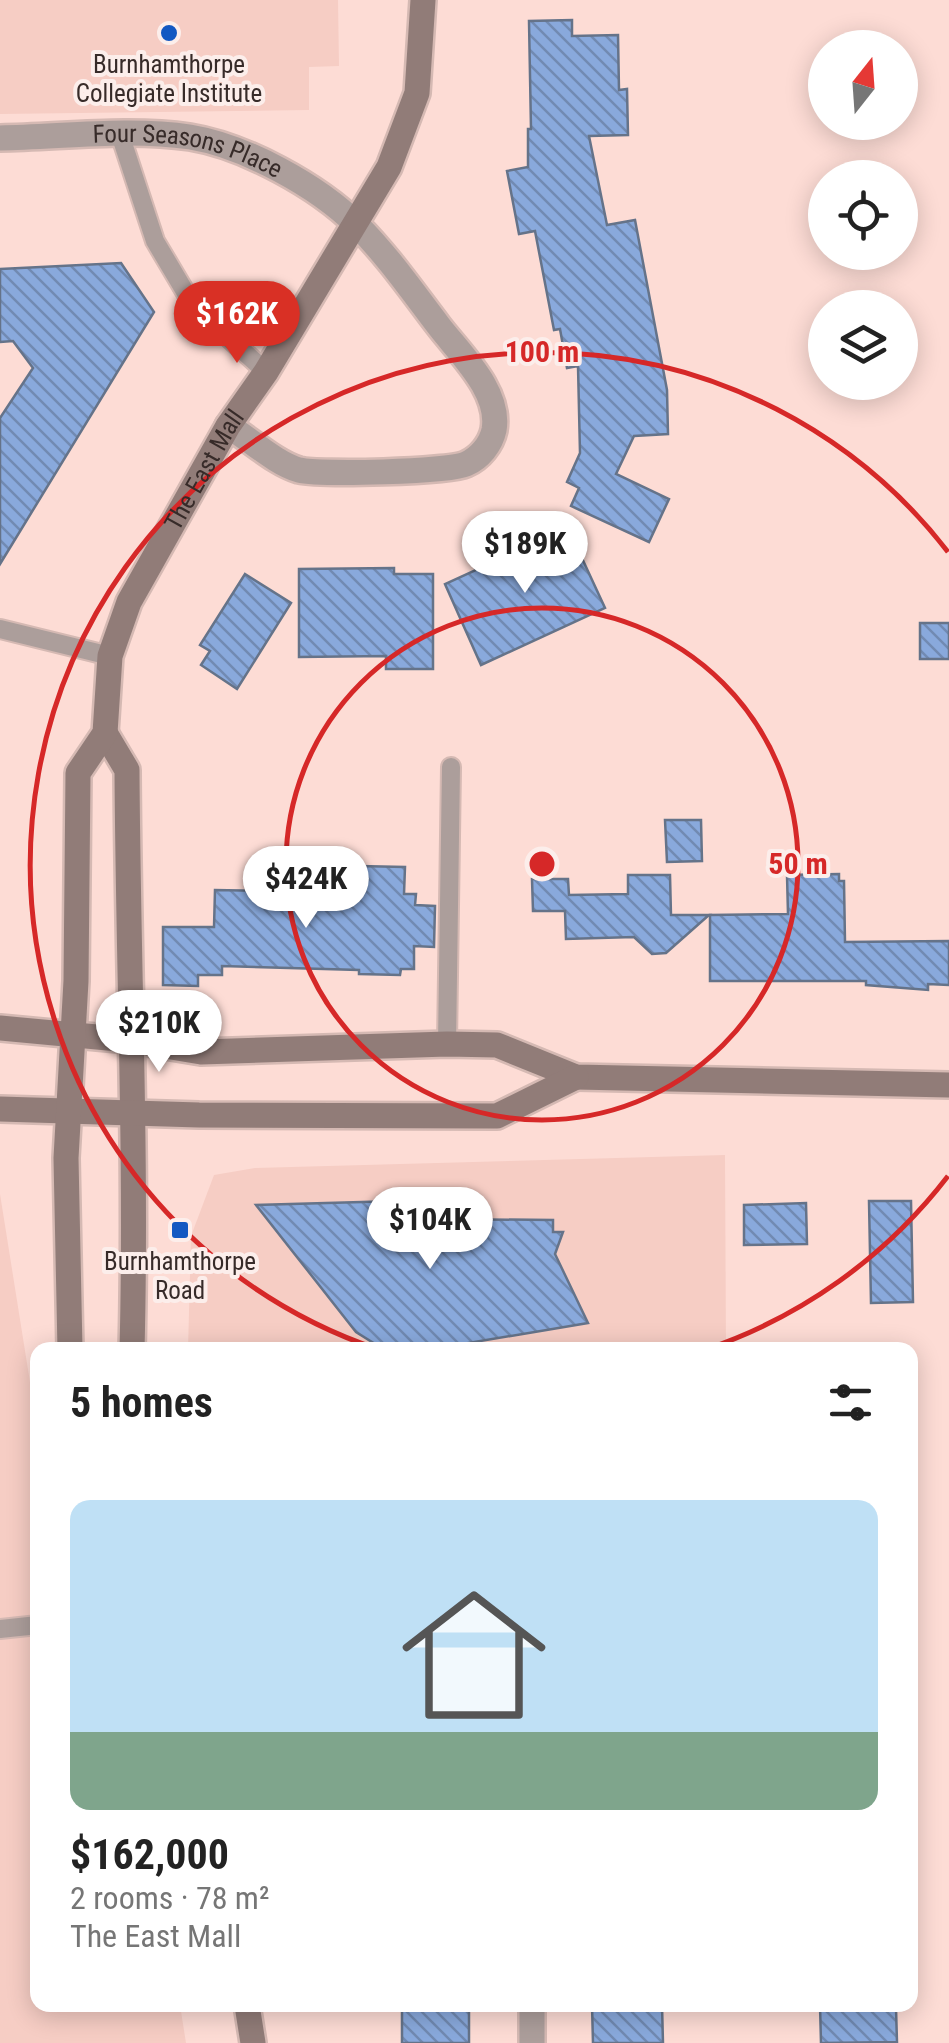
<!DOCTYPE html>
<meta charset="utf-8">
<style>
:root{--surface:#fff;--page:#f6f6f6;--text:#222;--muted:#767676;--line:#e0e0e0;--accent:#d93025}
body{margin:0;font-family:"Roboto Condensed",sans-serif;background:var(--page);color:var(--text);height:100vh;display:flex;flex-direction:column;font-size:38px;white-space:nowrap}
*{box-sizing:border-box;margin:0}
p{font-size:32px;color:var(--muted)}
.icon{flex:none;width:55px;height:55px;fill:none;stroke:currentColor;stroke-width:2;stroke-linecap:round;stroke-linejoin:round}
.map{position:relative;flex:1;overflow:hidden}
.sheet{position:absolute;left:30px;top:1342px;width:888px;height:670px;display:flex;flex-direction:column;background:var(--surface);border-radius:20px;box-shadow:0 5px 25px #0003}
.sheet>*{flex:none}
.needle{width:65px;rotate:17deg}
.fabs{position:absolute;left:808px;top:30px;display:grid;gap:20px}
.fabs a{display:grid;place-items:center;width:110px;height:110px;border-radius:50%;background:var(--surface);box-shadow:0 5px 25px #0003;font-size:50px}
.price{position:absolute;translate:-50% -85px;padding:0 22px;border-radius:35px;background:#fff;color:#222;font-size:32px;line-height:65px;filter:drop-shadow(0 2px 5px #0008)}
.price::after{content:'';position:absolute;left:50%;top:60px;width:30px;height:22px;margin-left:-15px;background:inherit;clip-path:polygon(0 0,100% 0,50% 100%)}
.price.selected{background:var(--accent);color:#fff}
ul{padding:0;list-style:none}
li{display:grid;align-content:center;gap:20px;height:530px;padding:0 40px}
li+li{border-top:2px solid var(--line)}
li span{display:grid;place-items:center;height:310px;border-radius:20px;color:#555}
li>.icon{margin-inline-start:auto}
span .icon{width:180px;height:180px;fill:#fffc;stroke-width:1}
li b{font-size:42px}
h2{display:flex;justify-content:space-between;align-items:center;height:120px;padding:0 40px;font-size:42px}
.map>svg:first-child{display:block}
.built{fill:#f6cdc4}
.building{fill:url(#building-back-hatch);stroke:#657389;stroke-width:2.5}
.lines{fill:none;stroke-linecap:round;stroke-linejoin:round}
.lane-casing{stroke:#d5b9b3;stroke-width:22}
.street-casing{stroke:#d5b9b3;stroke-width:30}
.secondary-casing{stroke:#d5b9b3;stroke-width:30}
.lane{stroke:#ac9e9b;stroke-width:18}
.street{stroke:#ac9e9b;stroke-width:25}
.secondary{stroke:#917c78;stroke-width:25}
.ring{fill:none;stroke:#d62828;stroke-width:5}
.poi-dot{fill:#1258c2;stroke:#fceeeb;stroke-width:4}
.labels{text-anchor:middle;stroke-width:8;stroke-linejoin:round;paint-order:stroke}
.poi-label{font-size:25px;fill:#372b29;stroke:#fceeeb}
.street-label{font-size:25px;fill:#372b29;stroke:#fceeeb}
.centre{fill:#d62828;stroke:#fceeeb;stroke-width:5}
.ring-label{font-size:30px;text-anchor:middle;font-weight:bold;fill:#d62828;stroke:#fceeeb;stroke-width:8;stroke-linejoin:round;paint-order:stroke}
</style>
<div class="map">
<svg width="949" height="2043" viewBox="0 0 949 2043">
<defs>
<pattern id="building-back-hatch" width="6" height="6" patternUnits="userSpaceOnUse" patternTransform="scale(2.5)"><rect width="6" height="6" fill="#89a9dc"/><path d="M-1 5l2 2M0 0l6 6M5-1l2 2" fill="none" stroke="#718ab2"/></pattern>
</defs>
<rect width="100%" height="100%" fill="#fddcd5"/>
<g class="built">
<polygon points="0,0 338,0 339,66 309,67 309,110 0,114"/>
<polygon points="725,1155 726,1350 188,1350 191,1236 214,1175 255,1168"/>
<polygon points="0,1194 37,1426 38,2005 180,2005 186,2043 0,2043"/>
</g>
<g class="building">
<polygon points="572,20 572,36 618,35 619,90 627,89 628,135 589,136 607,225 635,220 667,390 668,434 634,436 616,474 669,499 649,542 571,506 579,488 567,482 580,453 578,366 567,368 560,329 554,330 535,231 519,234 507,171 528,167 528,129 531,129 529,21"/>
<polygon points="121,263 154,312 0,564 0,418 33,368 13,341 0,342 0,269"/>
<polygon points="568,528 605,608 481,665 445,584"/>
<polygon points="394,568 394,574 433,574 433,669 386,669 386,656 299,657 299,569"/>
<polygon points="245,574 291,603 237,689 201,665 210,651 200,645"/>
<rect x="920" y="623" width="29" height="36"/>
<polygon points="665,820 701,820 702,861 667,862"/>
<polygon points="358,866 405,867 404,894 416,894 415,905 435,906 434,947 414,946 414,969 401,969 400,975 359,974 359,970 222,966 222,975 198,975 198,986 163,985 163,927 214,927 215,890 358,893"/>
<polygon points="839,874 839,881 844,881 845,942 949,941 949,985 928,984 928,990 866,985 866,981 710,981 710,915 788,914 787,875"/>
<polygon points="628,875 670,875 671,915 709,915 666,953 652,954 634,937 566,939 565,911 533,911 532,879 568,879 569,895 628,894"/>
<polygon points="433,1200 435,1219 553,1220 553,1232 563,1232 555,1254 588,1323 427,1350 380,1347 356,1332 256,1205"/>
<polygon points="869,1201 911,1201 913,1302 871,1303"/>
<polygon points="806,1203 807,1244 744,1245 744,1205"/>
<rect x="402" y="2005" width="67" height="38"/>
<polygon points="592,2005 662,2005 663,2043 593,2043"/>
<polygon points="820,2005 887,2005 887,2008 896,2008 897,2042 821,2043"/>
</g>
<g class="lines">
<defs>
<g id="lane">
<polyline points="120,134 155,241 193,305 266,372"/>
<polyline points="0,629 110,656"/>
<polyline points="447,1044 451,767"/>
<polyline points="0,1629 38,1625"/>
</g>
<g id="street">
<path id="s1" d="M 0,138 C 62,137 128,128 190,137 C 245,146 318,186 357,225 C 387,255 412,291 438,325 C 459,353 501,391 494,430 C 491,444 480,458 466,464 C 448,472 320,475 299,470 C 275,463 250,439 228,426"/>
<polyline points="532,2005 532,2043"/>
</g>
<g id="secondary">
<path d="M 105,733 L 127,770 C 128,963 137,1156 132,1350"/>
<polyline points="0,1028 129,1040 201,1052 447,1044 497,1045 576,1077 949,1085"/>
<polyline points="0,1109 199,1115 497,1116 576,1077"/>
<path id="s2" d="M 70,1350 L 66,1158 L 76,981 L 78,773 L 105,733 L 110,656 L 129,602 L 228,426 L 266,372 L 389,167 L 417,93 L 423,0"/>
<polyline points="247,2005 253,2043"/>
</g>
</defs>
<use href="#lane" class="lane-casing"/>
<use href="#street" class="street-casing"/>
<use href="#secondary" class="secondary-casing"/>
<use href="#lane" class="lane"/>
<use href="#street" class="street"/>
<use href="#secondary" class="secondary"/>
</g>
<g class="ring">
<circle cx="542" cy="864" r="256"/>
<path d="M948 1176A512 512 0 0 1 704 1350M380 1350A512 512 0 1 1 948 552"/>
</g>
<g class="poi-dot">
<circle cx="169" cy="33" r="10"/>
<rect x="170" y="1220" width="20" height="20" rx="5"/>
</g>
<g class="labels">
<g class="poi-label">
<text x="169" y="73">Burnhamthorpe<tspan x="169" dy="29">Collegiate Institute</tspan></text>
<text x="180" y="1270">Burnhamthorpe<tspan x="180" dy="29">Road</tspan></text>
</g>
<g class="street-label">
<text dy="9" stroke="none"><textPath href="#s1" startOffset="190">Four Seasons Place</textPath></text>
<text dy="9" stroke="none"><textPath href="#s2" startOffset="912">The East Mall</textPath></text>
</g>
</g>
<circle cx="542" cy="864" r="15" class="centre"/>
<g class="ring-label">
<text x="542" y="362">100 m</text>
<text x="798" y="874">50 m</text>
</g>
</svg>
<div class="fabs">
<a><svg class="needle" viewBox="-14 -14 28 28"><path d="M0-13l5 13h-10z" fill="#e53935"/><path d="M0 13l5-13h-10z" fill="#767676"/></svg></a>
<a><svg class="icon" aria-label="locate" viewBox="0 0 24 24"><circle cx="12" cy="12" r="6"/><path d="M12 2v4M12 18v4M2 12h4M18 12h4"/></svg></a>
<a><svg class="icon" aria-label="layers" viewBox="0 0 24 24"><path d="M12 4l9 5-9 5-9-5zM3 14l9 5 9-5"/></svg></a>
</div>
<b class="price selected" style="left:237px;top:366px">$162K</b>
<b class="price" style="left:525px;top:596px">$189K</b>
<b class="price" style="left:306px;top:931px">$424K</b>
<b class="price" style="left:159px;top:1075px">$210K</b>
<b class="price" style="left:430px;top:1272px">$104K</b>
<section class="sheet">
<h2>5 homes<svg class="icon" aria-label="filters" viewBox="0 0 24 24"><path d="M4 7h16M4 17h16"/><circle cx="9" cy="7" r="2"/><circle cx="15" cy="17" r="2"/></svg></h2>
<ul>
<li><span style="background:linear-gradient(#bfe0f5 75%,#7fa58c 0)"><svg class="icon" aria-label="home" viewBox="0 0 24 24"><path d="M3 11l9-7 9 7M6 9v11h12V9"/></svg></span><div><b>$162,000</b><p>2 rooms · 78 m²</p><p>The East Mall</p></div></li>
</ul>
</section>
</div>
